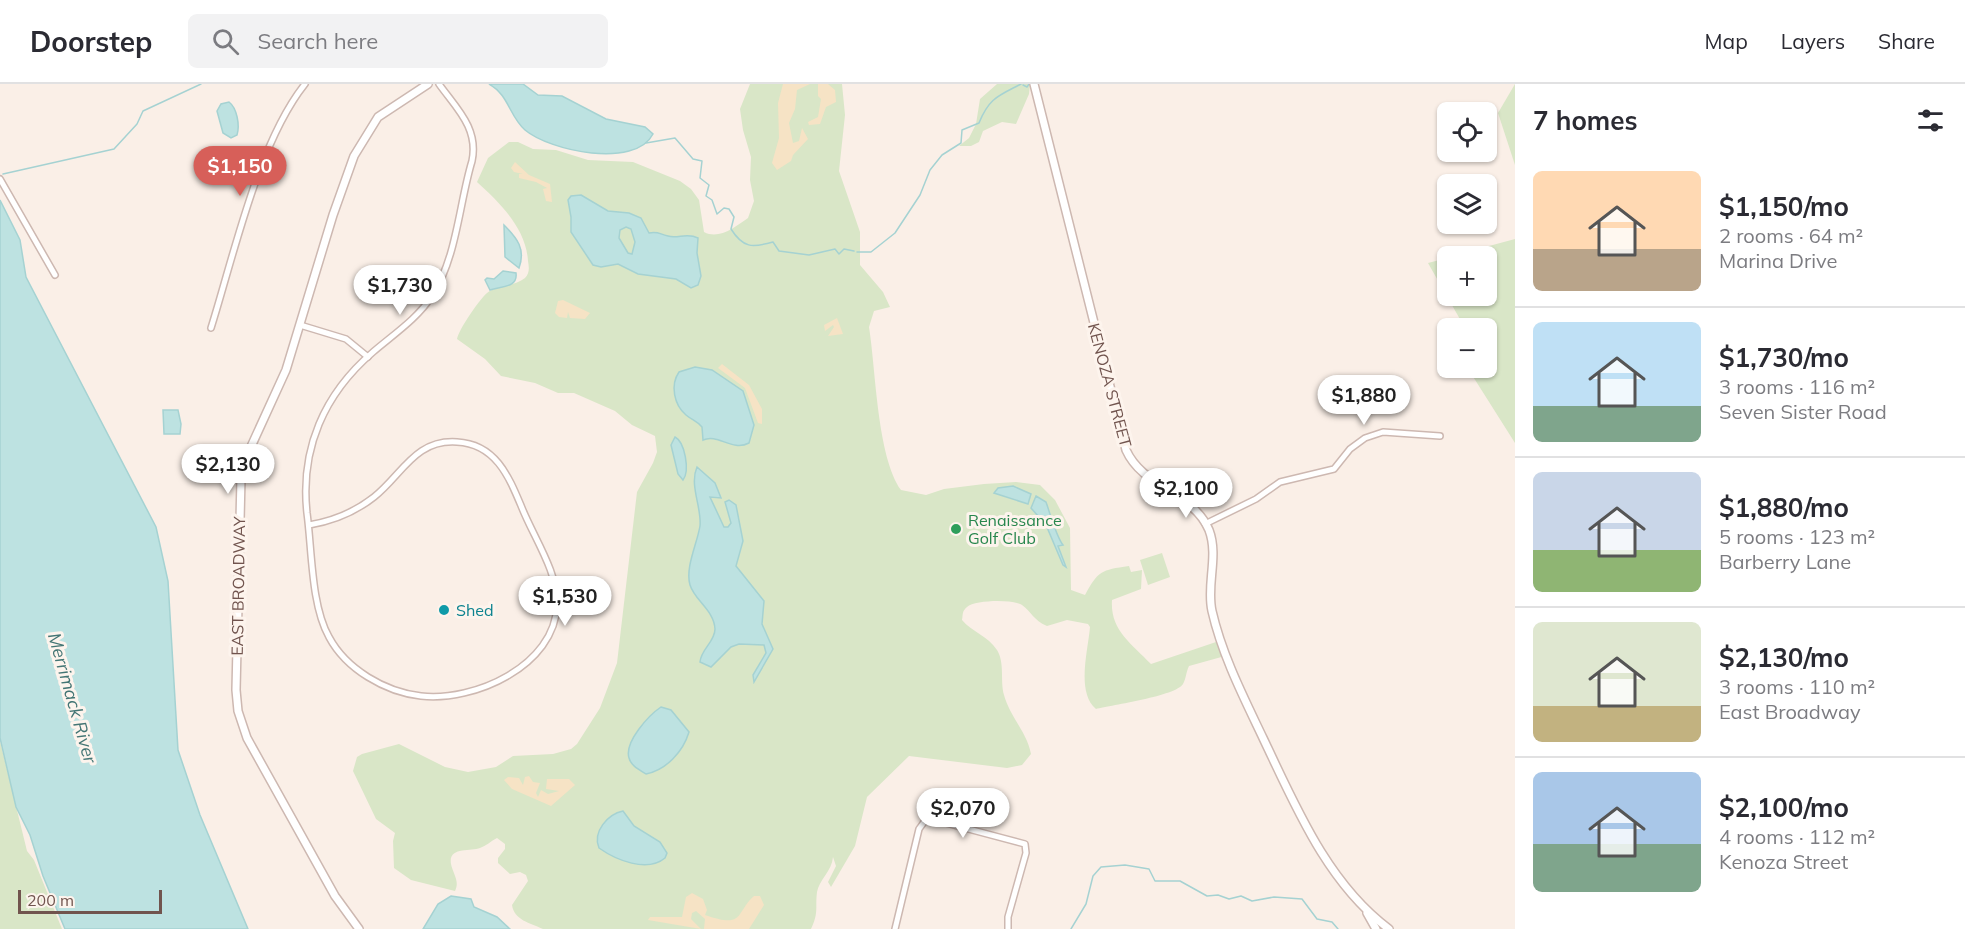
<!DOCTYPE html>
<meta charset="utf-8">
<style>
:root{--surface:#fff;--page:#f2f2f3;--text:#2b2b33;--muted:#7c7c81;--line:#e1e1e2;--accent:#d75f59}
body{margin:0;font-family:Mulish,sans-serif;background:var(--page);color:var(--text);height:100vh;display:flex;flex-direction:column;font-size:22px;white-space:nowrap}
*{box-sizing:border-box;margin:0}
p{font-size:20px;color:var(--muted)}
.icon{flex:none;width:33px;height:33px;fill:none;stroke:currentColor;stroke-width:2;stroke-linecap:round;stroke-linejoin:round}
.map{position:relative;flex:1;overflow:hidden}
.sheet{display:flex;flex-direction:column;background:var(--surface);width:450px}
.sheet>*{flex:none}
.buttons{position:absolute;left:1437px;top:18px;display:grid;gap:12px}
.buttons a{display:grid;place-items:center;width:60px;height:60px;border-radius:9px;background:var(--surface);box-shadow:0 2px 4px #0004;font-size:30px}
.scale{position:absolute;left:18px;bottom:15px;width:144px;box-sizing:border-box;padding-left:6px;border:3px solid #71544e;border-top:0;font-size:16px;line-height:21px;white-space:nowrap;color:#71544e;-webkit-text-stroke:4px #fdf4ed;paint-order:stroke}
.price{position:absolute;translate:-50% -51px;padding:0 14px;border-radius:21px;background:#fff;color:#222;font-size:20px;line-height:39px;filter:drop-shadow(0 2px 3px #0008)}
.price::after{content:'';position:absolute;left:50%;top:36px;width:18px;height:14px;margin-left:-9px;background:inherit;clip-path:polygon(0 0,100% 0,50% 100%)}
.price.on{background:var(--accent);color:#fff}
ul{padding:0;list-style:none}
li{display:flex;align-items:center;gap:18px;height:150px;padding:0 18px}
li+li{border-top:2px solid var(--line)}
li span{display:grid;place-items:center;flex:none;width:168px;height:120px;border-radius:9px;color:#555}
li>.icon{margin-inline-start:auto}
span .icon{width:72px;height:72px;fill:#fffc;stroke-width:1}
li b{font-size:26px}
h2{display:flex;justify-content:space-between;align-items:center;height:72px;padding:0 18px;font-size:26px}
header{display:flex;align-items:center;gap:36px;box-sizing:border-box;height:84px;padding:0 30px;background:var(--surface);border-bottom:2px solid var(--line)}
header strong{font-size:28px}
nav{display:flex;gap:33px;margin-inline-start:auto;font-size:21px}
.search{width:420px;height:54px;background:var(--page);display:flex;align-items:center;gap:15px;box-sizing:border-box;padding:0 21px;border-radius:9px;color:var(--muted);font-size:22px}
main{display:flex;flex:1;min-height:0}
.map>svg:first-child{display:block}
.green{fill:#d9e6c7}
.sand{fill:#f6e3c5}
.water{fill:#bde2e1;stroke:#a5d2d2;stroke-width:1.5;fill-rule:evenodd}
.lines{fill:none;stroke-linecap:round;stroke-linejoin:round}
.stream{stroke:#a5d2d2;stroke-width:1.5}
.minor-casing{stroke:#cdb8b1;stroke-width:8}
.tertiary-casing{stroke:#cdb8b1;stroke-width:10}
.minor{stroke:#fff;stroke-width:5}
.tertiary{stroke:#fff;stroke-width:7}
.leisure-dot{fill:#2e9e5b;stroke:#fdf4ed;stroke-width:2}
.culture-dot{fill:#0f9aa8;stroke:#fdf4ed;stroke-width:2}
.labels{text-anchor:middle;stroke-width:6;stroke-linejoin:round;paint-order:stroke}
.street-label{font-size:16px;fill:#71544e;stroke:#fdf4ed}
.leisure-label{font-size:16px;fill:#27864d;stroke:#fdf4ed;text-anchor:start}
.culture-label{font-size:16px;fill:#0d838f;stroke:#fdf4ed;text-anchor:start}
.water-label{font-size:18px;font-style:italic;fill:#437574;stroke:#fdf4ed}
</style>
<header>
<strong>Doorstep</strong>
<div class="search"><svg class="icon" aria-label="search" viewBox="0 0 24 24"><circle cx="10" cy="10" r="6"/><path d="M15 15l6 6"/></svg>Search here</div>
<nav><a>Map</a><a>Layers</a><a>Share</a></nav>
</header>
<main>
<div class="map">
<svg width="1515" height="845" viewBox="0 0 1515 845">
<rect width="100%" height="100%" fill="#faefe7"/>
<g class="green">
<path d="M 750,0 L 842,0 L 845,31 L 839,87 L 860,148 L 860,181 L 883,208 L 890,223 L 874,227 L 869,243 C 876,287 877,372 901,406 L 926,411 L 944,405 L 984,400 L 1016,398 L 1040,401 L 1055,416 L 1070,444 L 1071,506 L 1085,511 C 1098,487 1101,486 1129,482 L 1131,488 L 1142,486 L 1141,505 L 1112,516 C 1110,546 1131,559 1151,580 L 1219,557 L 1225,572 L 1189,582 C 1186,588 1186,595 1183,600 C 1176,612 1112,621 1096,625 C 1076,608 1088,567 1090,543 L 1088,540 L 1067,536 L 1047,542 C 1033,536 1032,528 1022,521 C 1012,515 975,516 967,523 C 962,527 963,530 962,536 C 972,548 988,552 997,566 C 1005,579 1000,597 1004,611 C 1010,633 1027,648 1031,670 L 1022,681 L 1007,684 L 909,672 L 867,713 L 855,762 L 831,803 L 828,798 L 836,782 L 833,773 C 832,787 819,796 817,808 C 815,824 819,828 811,845 L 543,845 C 530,839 514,836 512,821 L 528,797 L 526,791 L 520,788 L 510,790 L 498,779 L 498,774 L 505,765 L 505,760 L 497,754 C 491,757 486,762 480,764 C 471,768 448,762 451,780 C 453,790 460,797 455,807 L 411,796 L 394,784 L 393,757 L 395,749 L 376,735 L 353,687 L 357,673 L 362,670 L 399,660 L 445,683 L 468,688 L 496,683 L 513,672 L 553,670 L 571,665 L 577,660 L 600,624 L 617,579 L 637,408 L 653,379 L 657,368 L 655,352 L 632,341 L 615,327 L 574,309 L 558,309 L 535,299 L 501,292 L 485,275 L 457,255 C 459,245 479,216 487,209 C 497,201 514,203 525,194 C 530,189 529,183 528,177 C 526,144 500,119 477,98 L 488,74 L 509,58 L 518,58 L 533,65 L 556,66 L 588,76 L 633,78 L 680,97 L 691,105 L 699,116 L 704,148 C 719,156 735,143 748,134 L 754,117 L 750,96 L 751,73 L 743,46 L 740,25 Z"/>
<polygon points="997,0 1030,0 1029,10 1016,40 1002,38 983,47 979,58 971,62 959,62 969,54 976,40 980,15"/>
<polygon points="1515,0 1515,81 1498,29"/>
<polygon points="1515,155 1515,359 1472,291 1471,284 1486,284 1486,244 1465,244 1428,179 1447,174 1448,212 1486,212 1486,172 1452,172"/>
<polygon points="1162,469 1170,493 1148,501 1140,476"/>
<polygon points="0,657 27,767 34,776 62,845 0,845"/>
</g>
<g class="sand">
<polygon points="783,0 810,0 797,6 795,25 789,39 793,59 799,57 802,44 808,55 793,71 791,77 777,86 772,79 779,54 778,19"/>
<polygon points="818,0 828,0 835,6 836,18 826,23 820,40 809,41 808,38 818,33 821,15 818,12"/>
<polygon points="515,78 529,91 550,100 552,118 546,117 543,105 547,104 536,98 519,94 519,90 523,90 514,88 511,84"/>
<polygon points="563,216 590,229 585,235 570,234 568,228 567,234 559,233 555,229 558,217"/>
<polygon points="837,234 843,250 828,252 834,243 833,241 825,247 824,241"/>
<polygon points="722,280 749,301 762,325 762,340 758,339 745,304 718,284"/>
<polygon points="529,692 533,698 540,699 536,709 538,713 541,706 548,710 559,707 546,705 547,695 569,695 575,701 551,722 512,705 504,696 508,693 519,694 523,701 525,693"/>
<path d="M 692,809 L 703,815 L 707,826 L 705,831 C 745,845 735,829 754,812 L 760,812 L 764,821 L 749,845 L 704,845 L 705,835 L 696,827 L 692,829 L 691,835 L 701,845 L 648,836 L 650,833 L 682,833 L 686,813 Z"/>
</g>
<g class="water">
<path d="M 489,0 L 523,0 L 538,11 L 562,12 L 606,35 L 645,43 L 653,50 C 635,85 550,67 525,46 C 509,32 509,11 489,0 Z"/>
<path d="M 229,18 C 237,24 240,41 237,51 L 231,54 L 223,49 L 217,27 L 221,20 Z"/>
<path d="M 581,111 L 608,127 L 629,129 L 641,134 L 649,149 C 658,147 659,150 668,152 C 678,155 687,148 698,154 L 697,169 L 701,192 L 698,201 L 691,204 L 676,195 L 638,190 L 618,180 L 601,183 L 593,181 L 571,148 L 571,133 L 568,116 L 571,112 ZM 626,143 L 631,145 L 635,158 L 632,170 L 628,169 L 619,154 L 620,146 Z"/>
<polygon points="0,116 20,156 26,193 156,443 168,497 178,666 200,731 248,845 65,845 43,792 30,751 16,723 0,654"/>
<path d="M 504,141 C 517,154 526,165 519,184 L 505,173 Z"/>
<path d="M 503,187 L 516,189 C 518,204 501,202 490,206 L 485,196 L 487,194 L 494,195 Z"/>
<path d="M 695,283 L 712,286 L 743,307 L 754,341 L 749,359 C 732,368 718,349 703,356 L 702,343 C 697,337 692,336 686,331 C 674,321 670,301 679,288 Z"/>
<polygon points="163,326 178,326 181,340 180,350 164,350"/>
<path d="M 675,353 C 685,358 690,387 683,396 L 678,390 L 671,361 Z"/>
<path d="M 697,383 L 715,399 L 721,414 L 710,413 L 724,443 L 728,443 L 731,439 L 725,418 L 729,416 L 736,421 L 743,457 L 736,482 L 764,517 L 762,540 L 773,565 L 754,598 L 753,591 L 766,569 L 764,561 L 739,560 L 731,563 L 711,583 L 700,578 C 701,565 715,558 715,545 C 714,526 695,517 690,501 C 685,484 697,460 700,442 C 702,424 689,401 697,383 Z"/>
<polygon points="1013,402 1031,410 1028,420 994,409 998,404"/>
<path d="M 1036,412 L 1046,418 C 1050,429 1056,452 1063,461 L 1058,462 L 1066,483 L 1063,481 L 1046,441 L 1031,424 Z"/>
<path d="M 661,623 L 671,626 L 689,648 C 683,668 666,686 646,690 C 640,686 631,682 629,674 C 624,658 649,631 661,623 Z"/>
<path d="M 623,727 L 634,742 L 660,758 L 667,769 L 665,774 C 647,789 616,776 599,764 C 592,748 608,730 623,727 Z"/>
<polygon points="451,812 471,815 474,823 497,833 510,845 423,845 438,820"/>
</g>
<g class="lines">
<g class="stream">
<polyline points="1023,1 1027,3 1029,0"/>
<path d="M 646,59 L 675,54 L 693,75 L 702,77 L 700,94 L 709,101 L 706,112 L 712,116 L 717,130 L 724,124 L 729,125 L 734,133 L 731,145 C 743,164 752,164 773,158 L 779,167 L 809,171 L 835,165 L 839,170 L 844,165 L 854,167"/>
<polyline points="3,90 114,65 137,40 143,27 201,0"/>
<path d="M 857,168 L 871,168 L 895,149 L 920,111 L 930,86 L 942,71 L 961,59 L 962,46 L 979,39 C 989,14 998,12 1021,0"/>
<polyline points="1071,845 1086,820 1093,792 1101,783 1125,781 1149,785 1155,797 1180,797 1207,812 1218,811 1229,815 1241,812 1252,817 1274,813 1302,815 1317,835 1332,838 1338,845"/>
</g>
<defs>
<g id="minor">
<polyline points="0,95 55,191"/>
<polyline points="300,241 346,255 368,273"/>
<path d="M 211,244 C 234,171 258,59 305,0"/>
<polyline points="1205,440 1256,415 1280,398 1334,385 1350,365 1365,354 1383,348 1440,352"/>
<path d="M 309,441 C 333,437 355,428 374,413 C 402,391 415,355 457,358 C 496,360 509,393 522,424 C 534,454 558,488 557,521 C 555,582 474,618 421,612 C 385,608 346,585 329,553 C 311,521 312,466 307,429 C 300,365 324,310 373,268 C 394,250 417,235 432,212 C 457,173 459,120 472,77 C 479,44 456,24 439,0"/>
<polyline points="895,845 919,745 927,734 1025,760 1026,769 1008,833 1008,845"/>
</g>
<g id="tertiary">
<path d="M 1034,0 L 1126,366 C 1143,404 1193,408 1209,446 C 1219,472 1206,501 1212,527 C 1222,571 1244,614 1263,654 C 1295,721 1327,799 1389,845"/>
<polyline points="1367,829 1376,845"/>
<polyline points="359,845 335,812 247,654 238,627 236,606 241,394 244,378 286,286 333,131 354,72 378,33 428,0"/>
</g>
</defs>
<use href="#minor" class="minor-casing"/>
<use href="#tertiary" class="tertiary-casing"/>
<use href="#minor" class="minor"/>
<use href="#tertiary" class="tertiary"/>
</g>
<circle class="leisure-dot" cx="956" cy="445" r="6"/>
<circle class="culture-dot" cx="444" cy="526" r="6"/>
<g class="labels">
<g class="street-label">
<text transform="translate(1110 301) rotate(75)" y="6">KENOZA STREET</text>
<text transform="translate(238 502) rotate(-89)" y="6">EAST BROADWAY</text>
</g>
<g class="leisure-label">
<text x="968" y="442">Renaissance<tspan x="968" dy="18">Golf Club</tspan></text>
</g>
<g class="culture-label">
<text x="456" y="532">Shed</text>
</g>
<g class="water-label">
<text transform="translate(72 614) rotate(74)" y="6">Merrimack River</text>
</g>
</g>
</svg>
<div class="buttons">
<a><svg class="icon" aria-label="locate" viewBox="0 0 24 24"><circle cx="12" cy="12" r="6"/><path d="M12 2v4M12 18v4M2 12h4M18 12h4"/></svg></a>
<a><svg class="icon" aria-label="layers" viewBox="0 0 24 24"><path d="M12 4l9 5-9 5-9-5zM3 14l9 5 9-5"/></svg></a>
<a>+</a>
<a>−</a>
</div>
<div class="scale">200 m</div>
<b class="price on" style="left:240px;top:113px">$1,150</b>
<b class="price" style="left:400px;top:232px">$1,730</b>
<b class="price" style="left:1364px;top:342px">$1,880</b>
<b class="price" style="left:228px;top:411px">$2,130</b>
<b class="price" style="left:1186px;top:435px">$2,100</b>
<b class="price" style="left:565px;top:543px">$1,530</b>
<b class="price" style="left:963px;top:755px">$2,070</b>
</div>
<section class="sheet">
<h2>7 homes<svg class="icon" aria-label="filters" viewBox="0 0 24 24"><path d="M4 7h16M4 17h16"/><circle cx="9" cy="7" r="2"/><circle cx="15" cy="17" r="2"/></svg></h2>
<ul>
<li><span style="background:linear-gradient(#ffd9b3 65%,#b9a48a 0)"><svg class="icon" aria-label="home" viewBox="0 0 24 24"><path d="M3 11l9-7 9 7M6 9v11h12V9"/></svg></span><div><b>$1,150/mo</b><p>2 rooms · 64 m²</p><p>Marina Drive</p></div></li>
<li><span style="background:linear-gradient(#bfe0f5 70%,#7fa58c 0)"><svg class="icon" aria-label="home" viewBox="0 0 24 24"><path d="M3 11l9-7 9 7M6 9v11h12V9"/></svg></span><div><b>$1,730/mo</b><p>3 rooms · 116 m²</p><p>Seven Sister Road</p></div></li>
<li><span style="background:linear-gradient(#c9d6e8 65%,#8fb573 0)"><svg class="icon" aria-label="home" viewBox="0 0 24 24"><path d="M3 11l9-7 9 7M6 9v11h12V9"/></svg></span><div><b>$1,880/mo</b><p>5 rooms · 123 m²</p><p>Barberry Lane</p></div></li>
<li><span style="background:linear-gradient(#dfe7d0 70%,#c2b280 0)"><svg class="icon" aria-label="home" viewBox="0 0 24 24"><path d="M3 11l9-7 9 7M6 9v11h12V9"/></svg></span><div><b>$2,130/mo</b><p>3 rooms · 110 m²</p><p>East Broadway</p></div></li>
<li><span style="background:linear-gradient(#a9c7e8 60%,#7fa58c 0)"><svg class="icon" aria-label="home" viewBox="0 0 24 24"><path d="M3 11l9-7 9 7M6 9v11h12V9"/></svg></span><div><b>$2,100/mo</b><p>4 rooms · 112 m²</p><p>Kenoza Street</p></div></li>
</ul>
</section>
</main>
